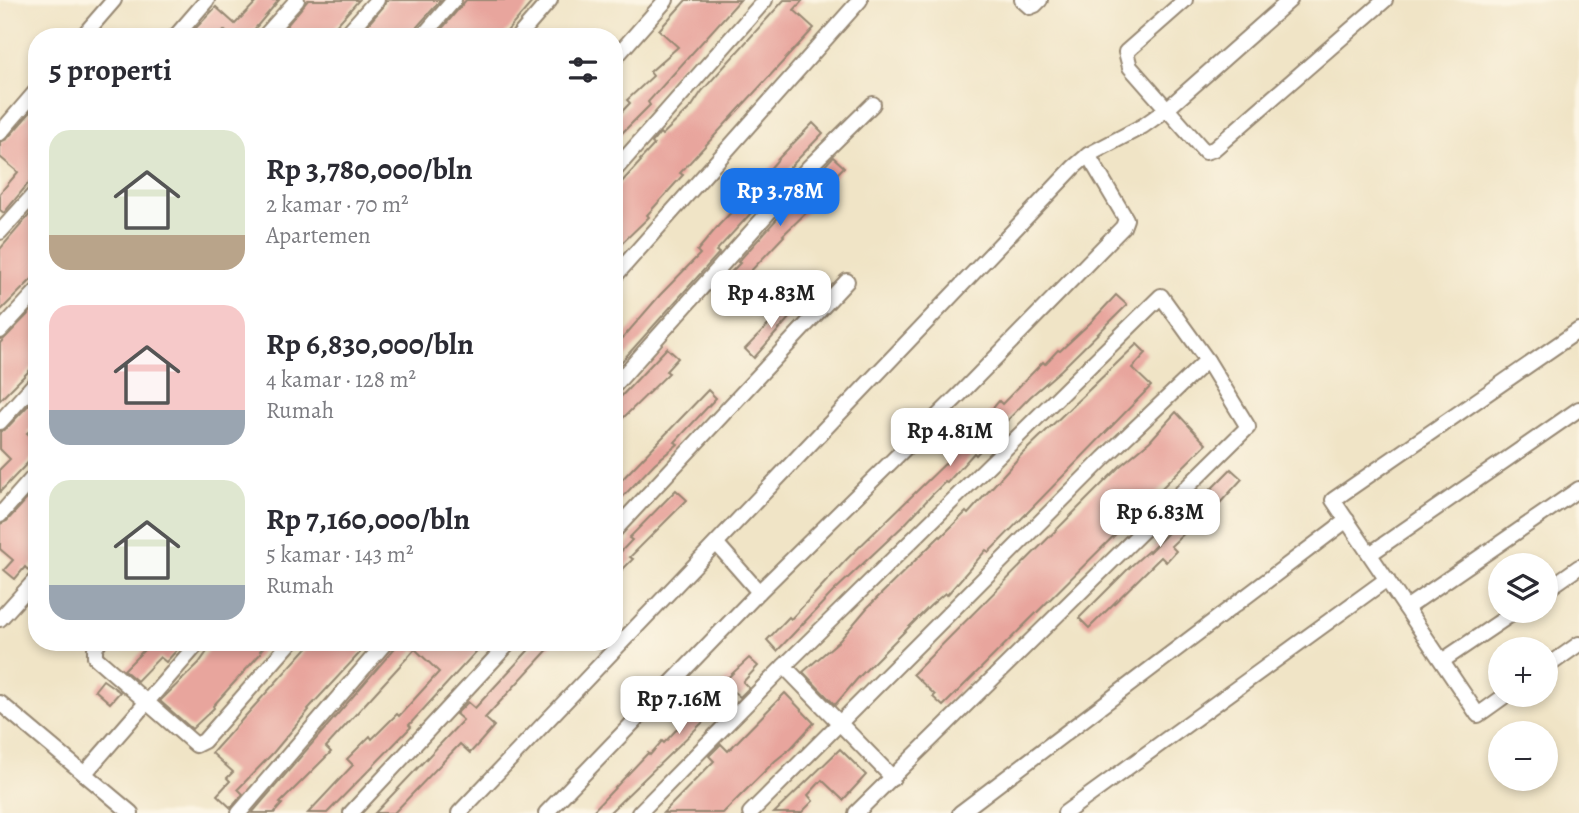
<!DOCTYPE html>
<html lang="id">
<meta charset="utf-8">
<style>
:root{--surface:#fff;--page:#f2f2f3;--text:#2b2b33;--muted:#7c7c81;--accent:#1a73e8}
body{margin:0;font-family:Alegreya,serif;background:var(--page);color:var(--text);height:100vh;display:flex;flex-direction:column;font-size:26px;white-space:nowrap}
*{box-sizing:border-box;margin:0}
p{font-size:23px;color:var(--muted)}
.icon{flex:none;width:38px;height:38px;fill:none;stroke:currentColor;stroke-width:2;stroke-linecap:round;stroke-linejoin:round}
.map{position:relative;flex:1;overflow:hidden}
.sheet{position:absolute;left:28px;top:28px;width:595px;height:623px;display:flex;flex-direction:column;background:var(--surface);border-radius:28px;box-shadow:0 4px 10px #0003}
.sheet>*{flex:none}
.fabs{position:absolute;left:1488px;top:553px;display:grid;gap:14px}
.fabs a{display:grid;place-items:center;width:70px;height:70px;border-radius:50%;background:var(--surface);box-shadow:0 4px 10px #0003;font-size:35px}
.price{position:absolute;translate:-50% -60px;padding:0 16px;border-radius:14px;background:#fff;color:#222;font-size:23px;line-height:46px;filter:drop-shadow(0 2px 4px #0008)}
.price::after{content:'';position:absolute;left:50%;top:42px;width:21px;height:16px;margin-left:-10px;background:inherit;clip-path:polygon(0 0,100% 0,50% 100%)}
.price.selected{background:var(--accent);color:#fff}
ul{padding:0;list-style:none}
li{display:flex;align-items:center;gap:21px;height:175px;padding:0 21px}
li span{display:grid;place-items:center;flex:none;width:196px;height:140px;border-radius:21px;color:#555}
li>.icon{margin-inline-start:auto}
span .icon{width:84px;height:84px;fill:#fffc;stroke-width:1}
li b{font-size:30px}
h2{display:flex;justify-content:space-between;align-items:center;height:84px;padding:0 21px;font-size:30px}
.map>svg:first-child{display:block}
.building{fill:#e8a59d}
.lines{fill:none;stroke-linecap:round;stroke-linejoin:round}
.minor-casing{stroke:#968772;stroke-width:18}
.minor{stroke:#fff;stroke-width:14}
</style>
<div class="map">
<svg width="1579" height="813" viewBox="0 0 1579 813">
<rect width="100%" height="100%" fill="#fcf5e5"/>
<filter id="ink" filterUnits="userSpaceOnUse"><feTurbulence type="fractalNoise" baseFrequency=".0143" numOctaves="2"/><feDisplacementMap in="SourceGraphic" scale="14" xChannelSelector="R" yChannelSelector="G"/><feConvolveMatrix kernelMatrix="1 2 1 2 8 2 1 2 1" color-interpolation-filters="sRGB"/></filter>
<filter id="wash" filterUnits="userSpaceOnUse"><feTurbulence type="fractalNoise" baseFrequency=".00686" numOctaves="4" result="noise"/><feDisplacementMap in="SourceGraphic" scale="28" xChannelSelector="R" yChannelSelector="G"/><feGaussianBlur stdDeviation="1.57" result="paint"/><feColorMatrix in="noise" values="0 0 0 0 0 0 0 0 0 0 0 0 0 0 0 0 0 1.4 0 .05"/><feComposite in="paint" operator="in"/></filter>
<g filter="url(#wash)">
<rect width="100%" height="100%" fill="#f0e4c6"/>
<g id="blocks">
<g class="building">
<polygon points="258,0 279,0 248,37 232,37 224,30 217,37 202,37 194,30 216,7 235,24"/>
<polygon points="308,0 359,0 326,37 291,37 283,30"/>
<polygon points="386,0 441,0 408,37 357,37 384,6"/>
<polygon points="466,0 534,0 502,37 435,37"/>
<polygon points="686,0 740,0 648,102 650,105 614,141 614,120 630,103 627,100 653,76 650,72 678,47 659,30"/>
<polygon points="784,0 803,0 794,10 814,28 680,173 683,175 647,215 649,217 614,251 614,192 619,185 641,161 640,160 654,145 652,143 660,133 662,135 692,106 702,91"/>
<polygon points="37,105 37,173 4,213 0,210 0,193 18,172 0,157 0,142 7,139"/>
<polygon points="813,123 823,133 774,184 776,186 716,251 719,253 614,370 614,348 660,295 700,254 697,251 719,225 769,173 768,171 780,157"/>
<polygon points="833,157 844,167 830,181 832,183 809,210 783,235 784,236 746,276 748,278 727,300 715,289 740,263 738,262"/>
<polygon points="37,206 37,274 0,311 0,249"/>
<polygon points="1116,295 1127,305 1061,370 1030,397 998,430 1000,432 991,442 990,440 976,455 974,453 947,483 945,482 931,496 904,525 833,592 777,651 767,640 789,617 791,619 847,559 952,457 951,456 959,447 961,449 979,430 976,428 999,401 1002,404 1043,362 1045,364 1058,350 1060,351 1090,323"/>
<polygon points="789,301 797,309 754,358 745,349 778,315 776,314"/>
<polygon points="37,305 37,363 0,400 0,343"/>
<polygon points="1137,344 1146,353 1132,368 1151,386 989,552 986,550 947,595 945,593 930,606 858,678 835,705 803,672 840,640 867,608 940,536 941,537 966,512 968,514 1022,454"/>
<polygon points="667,348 678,358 666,371 669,373 620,421 614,416 614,404"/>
<polygon points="708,390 716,398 675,442 678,444 655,463 614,506 614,488"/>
<polygon points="37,396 37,424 27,433 37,442 37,453 0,492 0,469 10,459 0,449 0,432 7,428"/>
<polygon points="1176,412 1206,444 943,706 933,697 935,695 913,674 1120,466 1150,441"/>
<polygon points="1231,469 1242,479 1219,504 1217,502 1171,546 1176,551 1166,562 1161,557 1089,628 1079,618 1131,566 1148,551 1149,552"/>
<polygon points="37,488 37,559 28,570 25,567 15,579 4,570 13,560 0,549 0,524 7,521"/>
<polygon points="676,490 687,500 630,557 633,559 614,578 614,559 632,540 629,538"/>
<polygon points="152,642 168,642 177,650 166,662 160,657 137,681 124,670"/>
<polygon points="214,642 268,642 260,651 261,653 213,706 214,708 192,729 160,701 199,663"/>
<polygon points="312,642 370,642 308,709 309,710 273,753 238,789 243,794 231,808 217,795 230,781 227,778 233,772 212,753"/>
<polygon points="400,642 485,642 409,725 411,727 327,813 308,813 353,765 347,759 370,736 372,739 397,714 399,716 439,672 415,649 326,747 331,752 280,803 282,804 274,813 252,813"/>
<polygon points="536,642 555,642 485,718 494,726 481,741 470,753 460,744 394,813 375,813 463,720 456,714 468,702 475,708"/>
<polygon points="749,658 758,666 743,682 749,688 740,697 734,692 609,813 591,813 648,753 650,755 662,741 664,743 706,698"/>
<polygon points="103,680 120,692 110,703 95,690"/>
<polygon points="785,693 814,723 791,748 775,761 723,813 663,813 714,761 709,756 721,744 728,751"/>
<polygon points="840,749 866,775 843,800 822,780 808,795 813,801 801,813 774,813"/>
</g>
</g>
</g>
<g filter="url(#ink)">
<use href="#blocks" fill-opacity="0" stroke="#968772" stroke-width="2"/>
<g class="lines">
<defs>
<g id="minor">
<polyline points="1022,0 1030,7 1035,5 1040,0"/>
<polyline points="1290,0 1167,109 1205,152 1214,149 1385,0"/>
<polyline points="82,37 114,0"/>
<polyline points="175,37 207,0"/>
<polyline points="264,37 297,0"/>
<polyline points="344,37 377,0"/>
<polyline points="422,37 454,0"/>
<polyline points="518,37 550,0"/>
<polyline points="614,59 666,0"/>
<polyline points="0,133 37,90"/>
<polyline points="614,171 765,0"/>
<polyline points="0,232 37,191"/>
<polyline points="614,277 860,0"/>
<polyline points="0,331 37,291"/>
<polyline points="614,386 809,167 873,104"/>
<polyline points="0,422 37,381"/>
<polyline points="0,515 37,473"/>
<polyline points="614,531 847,281"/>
<polyline points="717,544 759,592"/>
<polyline points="1370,554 1579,409"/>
<polyline points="1545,591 1579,567"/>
<polyline points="1406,608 1579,489"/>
<polyline points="0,619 37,578"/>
<polyline points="99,642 95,648 95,657 196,745 204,741 291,642"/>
<polyline points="1442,661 1516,611"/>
<polyline points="784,666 893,778"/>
<polyline points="1545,668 1579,644"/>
<polyline points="1506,695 1478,715 1333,500 1579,330"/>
<polyline points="0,703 131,813"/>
<polyline points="85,773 199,642"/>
<polyline points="239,813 386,642"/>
<polyline points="351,813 510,642"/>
<polyline points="459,813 1074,167 1088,155 1143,126 1167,109 1130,67 1126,52 1185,0"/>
<polyline points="546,813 759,592 960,394 1123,227 1126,219 1088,155"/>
<polyline points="639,813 784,666 1161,296 1207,360 1248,427 856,813"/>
<polyline points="750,813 1104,458 1207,360"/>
<polyline points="960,813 1347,520"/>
<polyline points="1065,813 1387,579"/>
</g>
</defs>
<use href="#minor" class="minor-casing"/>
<use href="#minor" class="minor"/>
</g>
</g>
</svg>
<div class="fabs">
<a><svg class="icon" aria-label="layers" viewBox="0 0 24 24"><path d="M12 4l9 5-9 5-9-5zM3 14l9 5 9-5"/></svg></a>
<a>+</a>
<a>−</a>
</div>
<b class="price selected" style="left:780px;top:228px">Rp 3.78M</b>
<b class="price" style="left:771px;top:330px">Rp 4.83M</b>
<b class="price" style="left:950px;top:468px">Rp 4.81M</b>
<b class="price" style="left:1160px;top:549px">Rp 6.83M</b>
<b class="price" style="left:679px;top:736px">Rp 7.16M</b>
<section class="sheet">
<h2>5 properti<svg class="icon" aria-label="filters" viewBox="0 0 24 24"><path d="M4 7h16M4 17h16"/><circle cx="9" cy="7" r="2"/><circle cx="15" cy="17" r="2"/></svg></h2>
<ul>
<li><span style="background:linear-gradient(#dfe7d0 75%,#b9a48a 0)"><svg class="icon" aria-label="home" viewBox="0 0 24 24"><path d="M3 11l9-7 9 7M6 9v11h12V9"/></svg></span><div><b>Rp 3,780,000/bln</b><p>2 kamar · 70 m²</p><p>Apartemen</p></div></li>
<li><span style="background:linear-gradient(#f6c9c9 75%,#9aa5b1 0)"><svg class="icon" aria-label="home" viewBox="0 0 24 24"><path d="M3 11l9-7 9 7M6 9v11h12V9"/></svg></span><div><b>Rp 6,830,000/bln</b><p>4 kamar · 128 m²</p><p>Rumah</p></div></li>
<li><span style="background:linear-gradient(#dfe7d0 75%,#9aa5b1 0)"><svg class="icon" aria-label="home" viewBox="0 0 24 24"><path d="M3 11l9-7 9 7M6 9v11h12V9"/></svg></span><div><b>Rp 7,160,000/bln</b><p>5 kamar · 143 m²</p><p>Rumah</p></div></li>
</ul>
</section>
</div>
